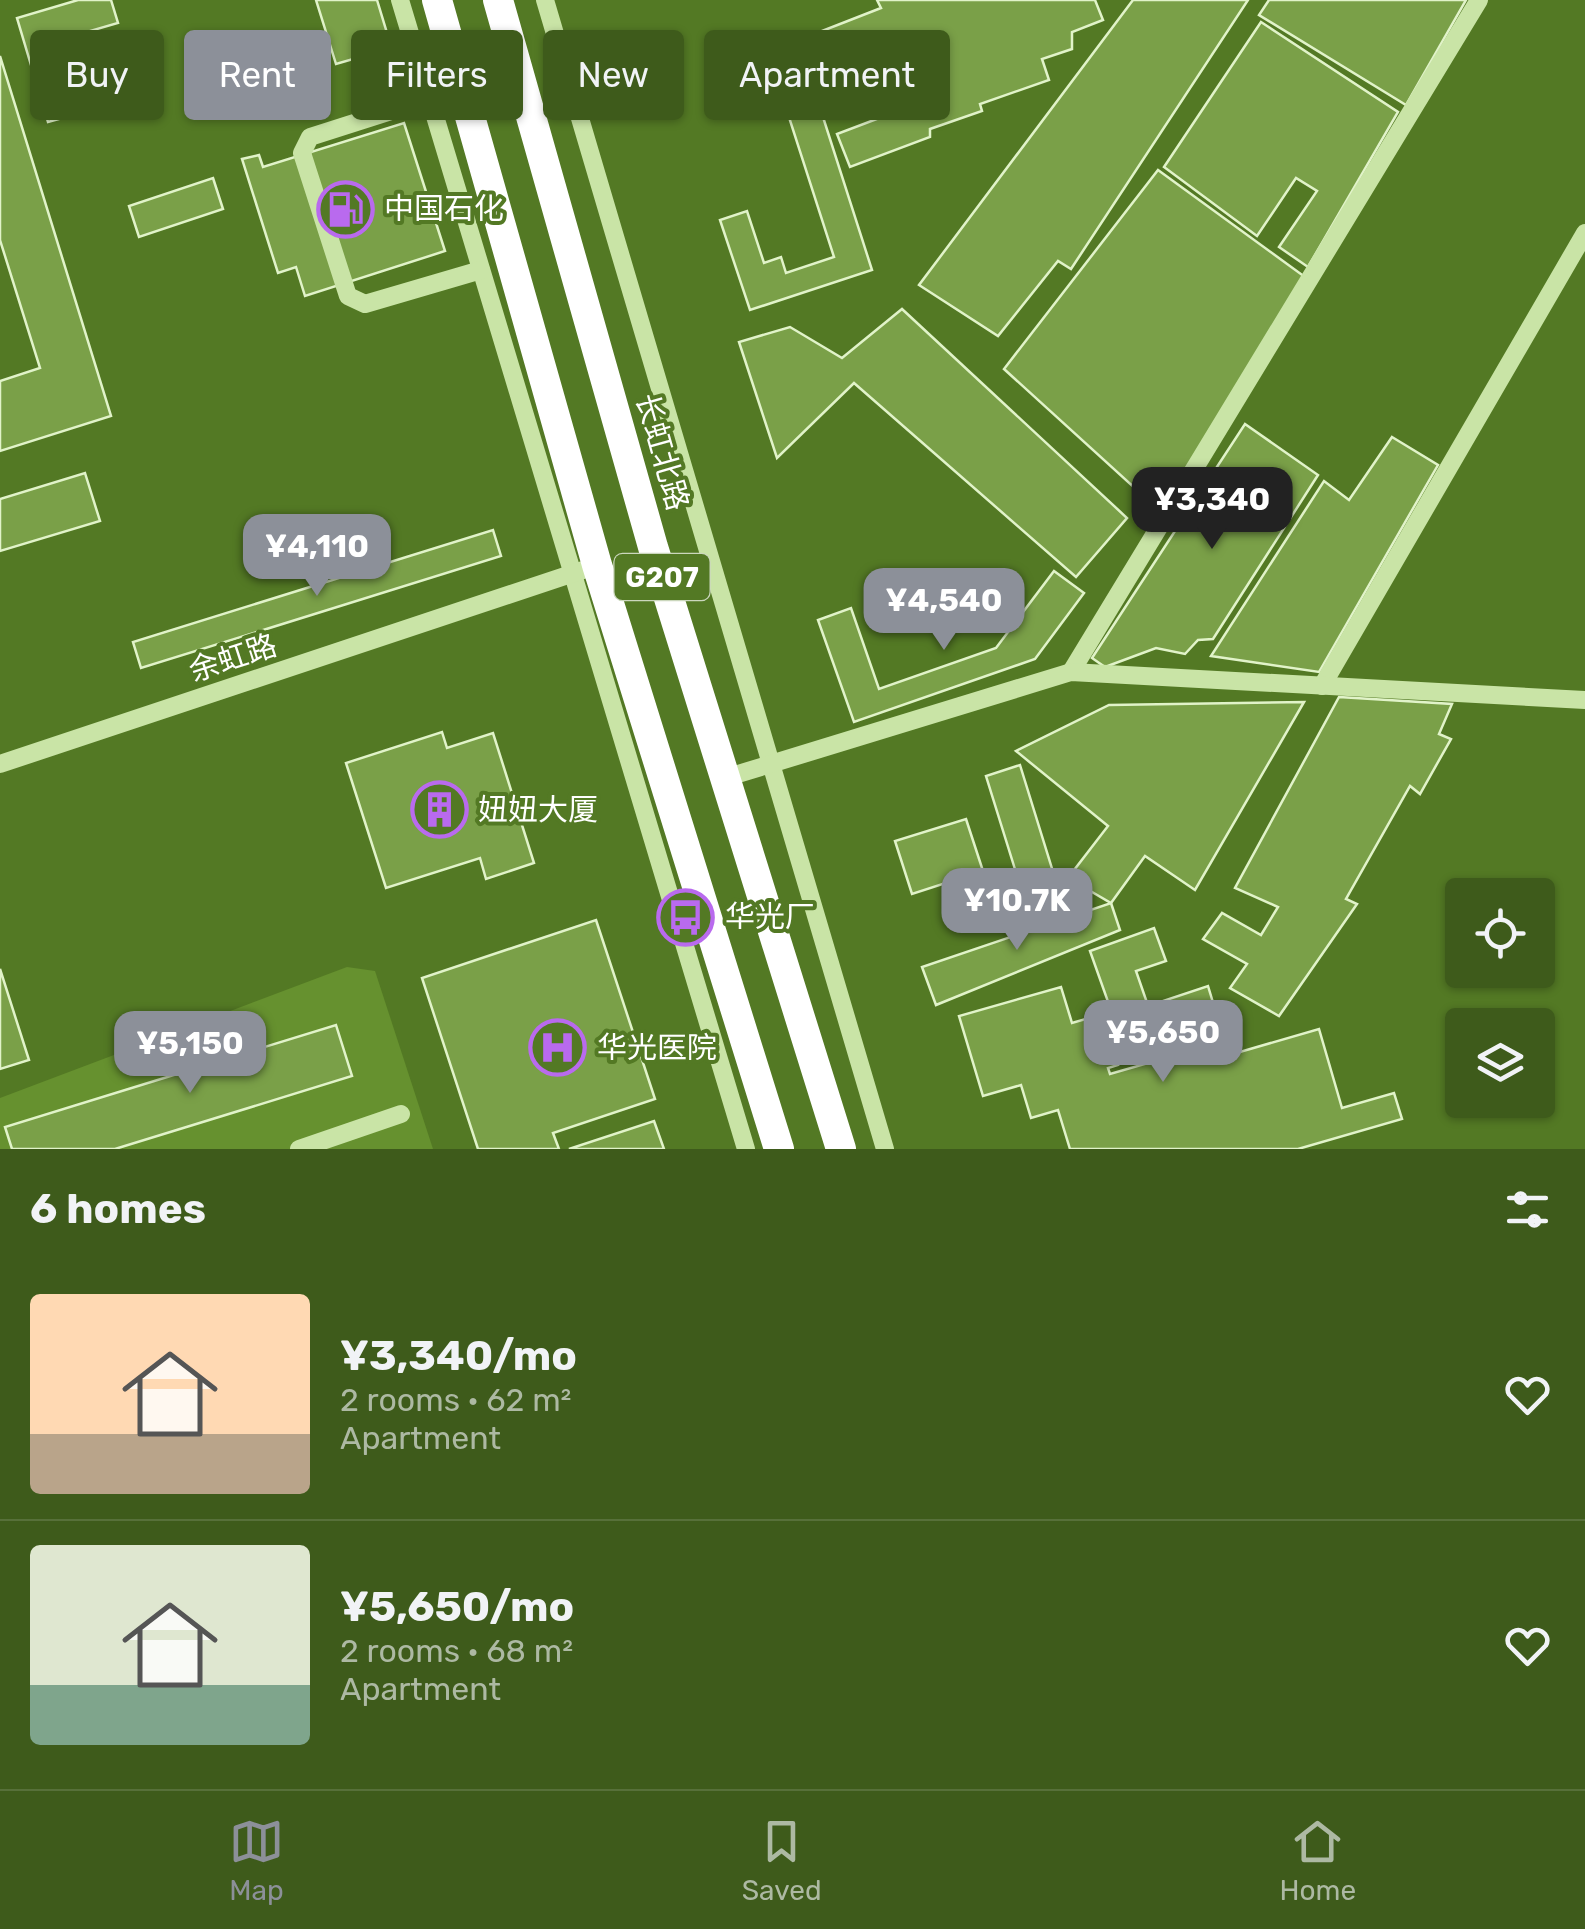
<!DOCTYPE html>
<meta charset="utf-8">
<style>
:root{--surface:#3e5b1b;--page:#496428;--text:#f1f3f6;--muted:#adb9a3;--line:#57703a;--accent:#8c9099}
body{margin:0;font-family:Rubik,"Noto Sans SC",sans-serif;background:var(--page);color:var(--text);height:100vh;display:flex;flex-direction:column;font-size:38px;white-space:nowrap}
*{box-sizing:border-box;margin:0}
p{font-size:32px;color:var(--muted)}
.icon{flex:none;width:55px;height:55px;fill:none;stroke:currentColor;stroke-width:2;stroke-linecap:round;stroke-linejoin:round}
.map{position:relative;height:1149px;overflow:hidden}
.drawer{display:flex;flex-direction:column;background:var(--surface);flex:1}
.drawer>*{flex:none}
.banner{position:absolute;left:30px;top:30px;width:1000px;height:90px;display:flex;gap:20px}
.controls{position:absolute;left:1445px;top:878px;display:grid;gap:20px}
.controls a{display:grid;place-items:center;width:110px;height:110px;border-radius:10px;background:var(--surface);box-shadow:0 2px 8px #0004;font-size:50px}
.price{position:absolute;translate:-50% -85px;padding:0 22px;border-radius:20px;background:var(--accent);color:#fff;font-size:32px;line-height:65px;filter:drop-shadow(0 2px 5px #0008)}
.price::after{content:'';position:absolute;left:50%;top:60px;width:30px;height:22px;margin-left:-15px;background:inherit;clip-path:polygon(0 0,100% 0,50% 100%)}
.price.on{background:#222;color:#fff}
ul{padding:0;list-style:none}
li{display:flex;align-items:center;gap:30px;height:250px;padding:0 30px}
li+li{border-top:2px solid var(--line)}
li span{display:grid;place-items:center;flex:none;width:280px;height:200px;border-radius:10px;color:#555}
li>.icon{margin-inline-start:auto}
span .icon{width:120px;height:120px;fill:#fffc;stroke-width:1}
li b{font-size:42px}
h2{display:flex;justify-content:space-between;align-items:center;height:120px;padding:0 30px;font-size:42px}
.chip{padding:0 35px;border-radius:10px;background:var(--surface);box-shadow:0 2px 8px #0004;font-size:35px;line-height:90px}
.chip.on{background:var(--accent);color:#fff}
.tabs{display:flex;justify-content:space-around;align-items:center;height:140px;border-top:2px solid var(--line);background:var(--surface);font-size:28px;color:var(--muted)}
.tabs a{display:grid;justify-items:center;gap:5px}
.tabs .on{color:var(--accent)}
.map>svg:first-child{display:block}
.green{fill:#66912f}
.building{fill:#7aa048;stroke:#e1f3c9;stroke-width:2.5}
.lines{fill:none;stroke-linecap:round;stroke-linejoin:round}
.minor{stroke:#c9e4a6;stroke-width:18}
.highway{stroke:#fff;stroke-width:30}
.labels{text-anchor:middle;stroke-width:8;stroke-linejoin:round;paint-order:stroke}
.shield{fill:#537924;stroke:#cbd7bd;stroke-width:2.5}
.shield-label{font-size:28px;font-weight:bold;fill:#fff}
.poi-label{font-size:30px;fill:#fff;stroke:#537924;text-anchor:start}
.street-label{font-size:30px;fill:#fff;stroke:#537924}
</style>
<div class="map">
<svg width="1585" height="1149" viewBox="0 0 1585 1149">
<rect width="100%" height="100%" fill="#537924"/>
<polygon class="green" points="347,967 375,971 433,1149 0,1149 0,1098"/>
<g class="building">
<polygon points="78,0 111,0 118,23 52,42 74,115 48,122 17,18"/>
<polygon points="316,0 377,0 400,76 368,85 360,57 336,64"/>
<polygon points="877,0 1095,0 1103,20 1072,32 1072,49 1042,59 1049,80 980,104 982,111 930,129 930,137 850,167 837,134 890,114 875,73 842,85 822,31 881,8"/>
<polygon points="1133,0 1248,0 1071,269 1058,261 998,336 919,285"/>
<polygon points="1269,0 1466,0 1406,105 1259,15"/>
<polygon points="1261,22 1398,112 1308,267 1279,247 1317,191 1296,178 1257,236 1164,167"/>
<polygon points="798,39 872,270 750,310 720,220 747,211 764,263 781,257 786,273 834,257 779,86 720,105 708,68"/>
<polygon points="0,56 111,416 0,451 0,381 40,368 0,240"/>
<polygon points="404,123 445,251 305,296 296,267 278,273 242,159 259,155 263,167"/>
<polygon points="1158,170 1305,277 1160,511 1004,369"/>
<polygon points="213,178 223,209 139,237 129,206"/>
<polygon points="902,309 1127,518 1076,577 854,383 777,458 739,342 790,327 842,358"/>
<polygon points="1245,424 1318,475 1213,639 1198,640 1185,654 1156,648 1105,667 1092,658"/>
<polygon points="1392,437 1438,465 1319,672 1211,656 1324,481 1349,500"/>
<polygon points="85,473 100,521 0,551 0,499"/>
<polygon points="493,530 501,556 141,668 133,642"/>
<polygon points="1054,571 1084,593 1035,659 854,722 818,620 851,608 879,689 996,648"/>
<polygon points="1339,697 1452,704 1439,734 1451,739 1420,794 1410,786 1346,899 1357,904 1279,1016 1230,988 1247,964 1203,939 1222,913 1261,935 1278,907 1235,888"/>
<polygon points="1304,702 1195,890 1145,856 1111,903 1068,878 1108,826 1016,751 1109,705"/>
<polygon points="442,732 447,748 493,733 534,863 486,879 480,858 386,888 346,763"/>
<polygon points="1020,765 1062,901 1028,911 986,776"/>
<polygon points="966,819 983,871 912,894 895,841"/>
<polygon points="1111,903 1120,930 936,1005 922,967"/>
<polygon points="596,920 655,1099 553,1133 559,1149 478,1149 422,978"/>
<polygon points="1154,928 1166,961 1136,971 1162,1046 1128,1058 1090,951"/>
<polygon points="0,969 29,1060 0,1069"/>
<polygon points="1208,986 1221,1029 1171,1045 1157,1003"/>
<polygon points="1061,987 1072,1023 1103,1014 1118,1065 1108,1068 1110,1074 1228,1040 1233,1054 1319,1029 1342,1108 1394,1093 1402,1119 1298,1149 1070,1149 1058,1110 1031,1118 1021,1085 983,1096 959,1016"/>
<polygon points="336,1025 352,1076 115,1149 12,1149 5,1127"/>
<polygon points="654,1121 664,1149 569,1149"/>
</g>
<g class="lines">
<g class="minor">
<polyline points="400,0 746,1149"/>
<polyline points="545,0 885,1149"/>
<polyline points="429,99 310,137 302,153 348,296 365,304 481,270"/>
<polyline points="1071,672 1479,0"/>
<polyline points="1322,686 1585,233"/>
<polyline points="0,764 583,570"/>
<polyline points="725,778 1071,672 1585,700"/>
<polyline points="299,1149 401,1114"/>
</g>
<g class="highway">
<polyline points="437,0 597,565 779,1149"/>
<polyline points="498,0 653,547 841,1149"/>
</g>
</g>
<defs>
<symbol id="fuel-ring" viewBox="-11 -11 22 22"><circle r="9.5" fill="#537924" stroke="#b96aee" stroke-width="1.5"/><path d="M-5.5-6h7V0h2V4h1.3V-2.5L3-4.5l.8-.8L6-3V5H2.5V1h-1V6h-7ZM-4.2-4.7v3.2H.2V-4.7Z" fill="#b96aee"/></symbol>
<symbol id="building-ring" viewBox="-11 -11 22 22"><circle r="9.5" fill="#537924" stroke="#b96aee" stroke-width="1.5"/><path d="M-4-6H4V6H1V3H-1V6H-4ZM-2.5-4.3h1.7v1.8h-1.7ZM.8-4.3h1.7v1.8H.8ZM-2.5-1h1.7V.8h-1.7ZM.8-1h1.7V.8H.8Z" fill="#b96aee"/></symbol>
<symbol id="bus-ring" viewBox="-11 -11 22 22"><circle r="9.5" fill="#537924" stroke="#b96aee" stroke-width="1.5"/><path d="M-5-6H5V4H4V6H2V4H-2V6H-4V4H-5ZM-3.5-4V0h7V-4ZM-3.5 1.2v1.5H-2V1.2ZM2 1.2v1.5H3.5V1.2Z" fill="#b96aee"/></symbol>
<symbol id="hospital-ring" viewBox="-11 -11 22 22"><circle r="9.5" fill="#537924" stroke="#b96aee" stroke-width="1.5"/><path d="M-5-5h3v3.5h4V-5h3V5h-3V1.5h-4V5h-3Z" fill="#b96aee"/></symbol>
</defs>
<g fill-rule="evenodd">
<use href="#fuel-ring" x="314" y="178" width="63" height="63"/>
<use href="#building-ring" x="408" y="778" width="63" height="63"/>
<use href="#bus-ring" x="654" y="886" width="63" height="63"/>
<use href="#hospital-ring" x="526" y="1016" width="63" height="63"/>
</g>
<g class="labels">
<rect class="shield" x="614.5" y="554" width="95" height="46" rx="8"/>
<g class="shield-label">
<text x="662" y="587">G207</text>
</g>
<g class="poi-label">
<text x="384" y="219">中国石化</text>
<text x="478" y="820">妞妞大厦</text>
<text x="725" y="927">华光厂</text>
<text x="597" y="1058">华光医院</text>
</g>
<g class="street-label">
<text transform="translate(662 452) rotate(74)" y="10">长虹北路</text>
<text transform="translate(233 658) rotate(-18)" y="10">余虹路</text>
</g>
</g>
</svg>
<div class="controls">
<a><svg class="icon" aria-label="locate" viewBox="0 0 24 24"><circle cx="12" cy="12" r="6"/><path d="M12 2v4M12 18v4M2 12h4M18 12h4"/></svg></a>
<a><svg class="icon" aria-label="layers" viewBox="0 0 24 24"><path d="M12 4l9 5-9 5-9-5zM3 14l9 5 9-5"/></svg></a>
</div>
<b class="price on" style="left:1212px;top:552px">¥3,340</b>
<b class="price" style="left:317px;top:599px">¥4,110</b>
<b class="price" style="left:944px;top:653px">¥4,540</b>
<b class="price" style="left:1017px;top:953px">¥10.7K</b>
<b class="price" style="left:1163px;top:1085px">¥5,650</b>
<b class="price" style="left:190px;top:1096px">¥5,150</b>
<div class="banner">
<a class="chip">Buy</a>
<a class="chip on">Rent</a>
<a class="chip">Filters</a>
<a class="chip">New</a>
<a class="chip">Apartment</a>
</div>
</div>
<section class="drawer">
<h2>6 homes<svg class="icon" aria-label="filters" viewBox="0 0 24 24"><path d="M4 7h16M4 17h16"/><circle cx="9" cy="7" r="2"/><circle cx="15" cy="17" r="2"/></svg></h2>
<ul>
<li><span style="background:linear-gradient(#ffd9b3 70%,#b9a48a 0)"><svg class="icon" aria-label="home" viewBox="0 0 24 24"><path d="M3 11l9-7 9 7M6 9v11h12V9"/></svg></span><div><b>¥3,340/mo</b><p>2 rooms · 62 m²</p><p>Apartment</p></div><svg class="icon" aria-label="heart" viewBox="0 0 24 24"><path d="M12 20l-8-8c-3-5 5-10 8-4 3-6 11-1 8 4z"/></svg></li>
<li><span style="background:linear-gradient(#dfe7d0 70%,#7fa58c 0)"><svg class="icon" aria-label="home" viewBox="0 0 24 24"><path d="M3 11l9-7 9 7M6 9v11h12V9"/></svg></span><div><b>¥5,650/mo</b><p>2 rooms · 68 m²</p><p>Apartment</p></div><svg class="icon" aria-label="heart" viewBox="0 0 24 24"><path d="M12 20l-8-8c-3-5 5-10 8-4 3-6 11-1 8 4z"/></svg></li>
</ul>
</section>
<nav class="tabs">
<a class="on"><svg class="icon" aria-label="map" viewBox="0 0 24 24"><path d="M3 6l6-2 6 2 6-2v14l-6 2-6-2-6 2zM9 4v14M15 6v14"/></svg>Map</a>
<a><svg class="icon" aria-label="saved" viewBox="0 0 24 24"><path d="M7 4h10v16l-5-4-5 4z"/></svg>Saved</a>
<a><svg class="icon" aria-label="home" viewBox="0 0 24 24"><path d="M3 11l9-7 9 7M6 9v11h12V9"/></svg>Home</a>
</nav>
